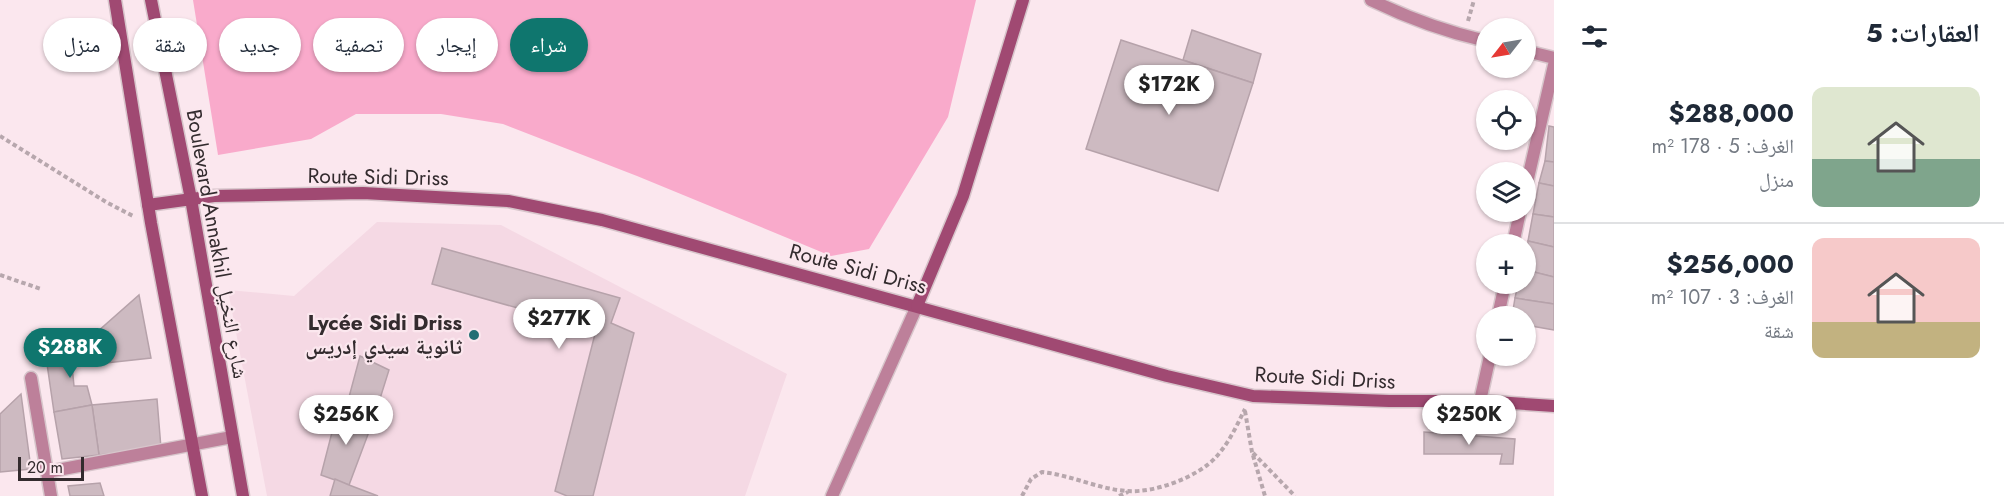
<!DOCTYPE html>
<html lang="ar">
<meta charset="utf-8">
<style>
:root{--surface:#fff;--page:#f6f6f7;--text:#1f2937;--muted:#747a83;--line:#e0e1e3;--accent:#0f766e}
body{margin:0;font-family:Jost,"Noto Naskh Arabic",sans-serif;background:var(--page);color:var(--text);direction:rtl;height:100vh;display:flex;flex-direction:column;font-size:22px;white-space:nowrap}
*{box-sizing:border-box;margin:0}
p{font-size:20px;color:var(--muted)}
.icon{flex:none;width:33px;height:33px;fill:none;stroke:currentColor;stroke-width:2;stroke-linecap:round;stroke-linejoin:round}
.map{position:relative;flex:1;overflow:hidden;direction:ltr}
.panel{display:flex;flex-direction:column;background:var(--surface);width:450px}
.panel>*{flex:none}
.guide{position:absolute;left:18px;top:18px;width:570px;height:54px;direction:rtl;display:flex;gap:12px}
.needle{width:39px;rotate:239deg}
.controls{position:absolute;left:1476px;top:18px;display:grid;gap:12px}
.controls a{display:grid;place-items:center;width:60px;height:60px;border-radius:50%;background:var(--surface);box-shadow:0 2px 4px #0004;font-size:30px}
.scale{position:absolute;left:18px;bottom:15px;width:66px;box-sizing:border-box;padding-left:6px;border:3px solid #332b2e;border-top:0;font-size:16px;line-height:21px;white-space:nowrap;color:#332b2e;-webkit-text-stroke:4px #fbe7ee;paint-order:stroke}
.price{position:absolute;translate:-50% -51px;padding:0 14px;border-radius:21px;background:#fff;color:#222;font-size:20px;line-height:39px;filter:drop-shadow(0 2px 3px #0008)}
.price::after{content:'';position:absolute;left:50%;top:36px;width:18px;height:14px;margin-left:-9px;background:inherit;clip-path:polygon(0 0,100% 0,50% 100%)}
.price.on{background:var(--accent);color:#fff}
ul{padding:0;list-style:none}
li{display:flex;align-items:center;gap:18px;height:150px;padding:0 24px}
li+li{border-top:2px solid var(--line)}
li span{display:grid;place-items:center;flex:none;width:168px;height:120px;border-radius:12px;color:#555}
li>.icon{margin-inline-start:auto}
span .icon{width:72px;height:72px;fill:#fffc;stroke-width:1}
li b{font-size:26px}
h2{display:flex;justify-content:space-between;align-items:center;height:72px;padding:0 24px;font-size:26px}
.chip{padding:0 21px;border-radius:27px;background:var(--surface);box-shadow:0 2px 4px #0004;font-size:21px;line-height:54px}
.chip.on{background:var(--accent);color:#fff}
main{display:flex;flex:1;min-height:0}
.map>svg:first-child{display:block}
.built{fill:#f5d9e4}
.green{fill:#f9aacb}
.building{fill:#cdbac1;stroke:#b6a2aa;stroke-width:1.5}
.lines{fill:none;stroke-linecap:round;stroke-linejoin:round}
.street-casing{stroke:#d7c5cb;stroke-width:15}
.secondary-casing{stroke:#d7c5cb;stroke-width:15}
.path{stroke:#b7a7ad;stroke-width:4;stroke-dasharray:4.5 3;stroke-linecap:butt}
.street{stroke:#bd809a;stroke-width:12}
.secondary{stroke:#a04972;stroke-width:12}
.poi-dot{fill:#236e74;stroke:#fbe7ee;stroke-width:2}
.labels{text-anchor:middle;stroke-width:4.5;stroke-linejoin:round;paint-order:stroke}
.street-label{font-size:21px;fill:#332b2e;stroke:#fbe7ee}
.poi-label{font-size:21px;font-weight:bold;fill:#332b2e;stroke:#fbe7ee;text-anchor:end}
</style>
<main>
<section class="panel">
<h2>العقارات: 5<svg class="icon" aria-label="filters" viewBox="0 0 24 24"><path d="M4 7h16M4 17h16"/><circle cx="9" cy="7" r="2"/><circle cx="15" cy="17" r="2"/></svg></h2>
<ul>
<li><span style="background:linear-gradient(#dfe7d0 60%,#7fa58c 0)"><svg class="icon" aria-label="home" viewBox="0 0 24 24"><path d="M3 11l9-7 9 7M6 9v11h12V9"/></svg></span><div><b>$288,000</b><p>الغرف: 5 · 178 m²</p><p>منزل</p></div></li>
<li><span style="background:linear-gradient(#f6c9c9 70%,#c2b280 0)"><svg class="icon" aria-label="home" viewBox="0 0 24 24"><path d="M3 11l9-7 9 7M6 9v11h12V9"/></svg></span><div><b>$256,000</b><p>الغرف: 3 · 107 m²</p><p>شقة</p></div></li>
</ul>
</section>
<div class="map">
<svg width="1554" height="496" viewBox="0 0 1554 496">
<rect width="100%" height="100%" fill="#fbe7ee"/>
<polygon class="built" points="377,222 501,225 787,374 745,496 267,496 228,290 294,296"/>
<polygon class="green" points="193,0 976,0 948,117 869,249 831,256 637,176 503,124 441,114 356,114 311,139 218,155"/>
<g class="building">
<polygon points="1192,30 1261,54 1253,83 1183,60"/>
<polygon points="1121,40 1253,83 1218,191 1086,149"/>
<polygon points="1549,126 1554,127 1554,162 1545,161"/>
<polygon points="1545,161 1554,162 1554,186 1539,183"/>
<polygon points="1539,183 1554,186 1554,217 1533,214"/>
<polygon points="1533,214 1554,217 1554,247 1528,241"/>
<polygon points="1528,241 1554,247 1554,277 1526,270"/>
<polygon points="442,248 620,298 611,323 634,333 593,496 567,496 555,491 596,330 432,284"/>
<polygon points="1526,270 1554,277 1554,304 1515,298 1518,284 1526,284"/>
<polygon points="139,295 151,358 97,364 88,340"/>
<polygon points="1515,298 1554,304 1554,330 1526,325 1526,316 1512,316"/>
<polygon points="88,340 97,364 72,366 74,386 87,386 92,405 54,412 47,364"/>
<polygon points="360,356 389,370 373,421 345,412"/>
<polygon points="21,394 31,469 0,472 0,414"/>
<polygon points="157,399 161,448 99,455 92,405"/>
<polygon points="92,405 99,455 62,459 54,412"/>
<polygon points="338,409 373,421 349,485 321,475"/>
<polygon points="1424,432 1515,439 1513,464 1500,464 1502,454 1424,454"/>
<polygon points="335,479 349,485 378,496 330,496"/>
<polygon points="100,483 104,496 70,496 68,486"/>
</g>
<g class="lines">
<defs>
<g id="street">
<path d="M 1371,0 C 1408,18 1447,32 1486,41"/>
<polyline points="1526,51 1554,58"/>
<polyline points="1526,187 1554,65"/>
<polyline points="1513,244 1520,212"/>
<polyline points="1498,316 1505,284"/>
<polyline points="31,378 51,496"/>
<polyline points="1480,401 1490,356"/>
<polyline points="47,472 232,437"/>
<polyline points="832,496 917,306"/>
</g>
<g id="secondary">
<polyline points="115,0 151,223 202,496"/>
<polyline points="151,0 191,199 243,496"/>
<polyline points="148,205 214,196 363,193 508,201 602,220 1167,376 1253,396 1389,401 1480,401 1554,406"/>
<polyline points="917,306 963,196 1023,0"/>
</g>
</defs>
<use href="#street" class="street-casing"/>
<use href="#secondary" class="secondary-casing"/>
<g class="path">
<polyline points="1468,21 1474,0"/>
<polyline points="0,136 106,202 133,216"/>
<polyline points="0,275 41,289"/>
<polyline points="1245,411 1252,452 1265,496"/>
<polyline points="1253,453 1295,496"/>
<path d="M 1022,496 L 1031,479 L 1042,472 C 1071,475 1101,490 1128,491 C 1155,493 1198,477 1216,457 C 1229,443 1237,425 1245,409"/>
<polyline points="1119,496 1128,492"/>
</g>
<use href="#street" class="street"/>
<use href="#secondary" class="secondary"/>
</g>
<circle class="poi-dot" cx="474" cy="335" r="6"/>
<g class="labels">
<g class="street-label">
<text transform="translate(378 177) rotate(1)" y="7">Route Sidi Driss</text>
<text transform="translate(217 244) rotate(80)" y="7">Boulevard Annakhil شارع النخيل</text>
<text transform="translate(858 269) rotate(15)" y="7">Route Sidi Driss</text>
<text transform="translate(1325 378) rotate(3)" y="7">Route Sidi Driss</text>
</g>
<g class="poi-label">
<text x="462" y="330">Lycée Sidi Driss<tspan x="462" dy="24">ثانوية سيدي إدريس</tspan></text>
</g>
</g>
</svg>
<div class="controls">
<a><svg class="needle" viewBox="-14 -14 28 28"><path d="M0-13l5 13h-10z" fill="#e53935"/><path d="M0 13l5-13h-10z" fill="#747a83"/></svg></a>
<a><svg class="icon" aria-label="locate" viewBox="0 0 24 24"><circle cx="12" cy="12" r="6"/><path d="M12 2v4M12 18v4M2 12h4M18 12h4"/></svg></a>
<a><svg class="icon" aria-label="layers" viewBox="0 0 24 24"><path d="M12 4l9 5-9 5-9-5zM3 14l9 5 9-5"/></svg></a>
<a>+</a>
<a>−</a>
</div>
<div class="scale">20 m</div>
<b class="price" style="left:1169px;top:116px">$172K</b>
<b class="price" style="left:559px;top:350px">$277K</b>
<b class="price on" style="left:70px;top:379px">$288K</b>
<b class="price" style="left:346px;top:446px">$256K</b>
<b class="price" style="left:1469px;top:446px">$250K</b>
<div class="guide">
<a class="chip on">شراء</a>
<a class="chip">إيجار</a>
<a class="chip">تصفية</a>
<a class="chip">جديد</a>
<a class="chip">شقة</a>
<a class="chip">منزل</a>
</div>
</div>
</main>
